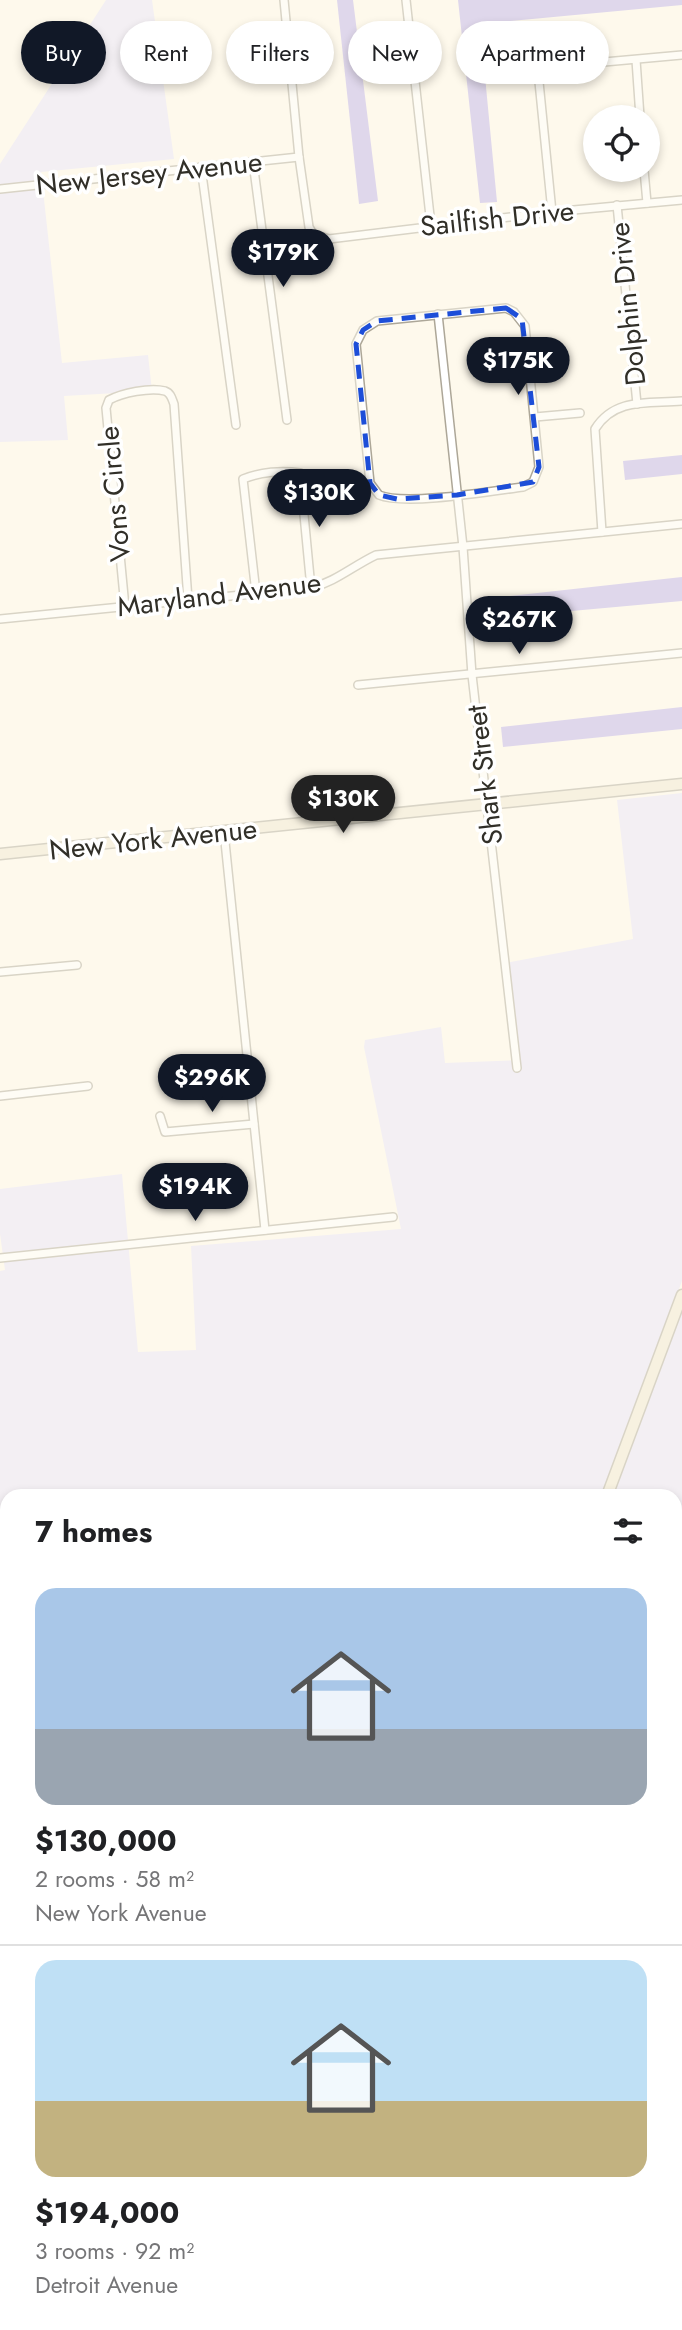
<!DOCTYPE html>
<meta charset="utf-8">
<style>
:root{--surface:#fff;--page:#f2f2f2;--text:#202124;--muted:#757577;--line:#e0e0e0;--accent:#111827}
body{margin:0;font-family:Jost,sans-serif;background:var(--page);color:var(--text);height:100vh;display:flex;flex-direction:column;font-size:26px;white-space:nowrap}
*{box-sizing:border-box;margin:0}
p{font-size:23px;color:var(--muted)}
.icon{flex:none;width:38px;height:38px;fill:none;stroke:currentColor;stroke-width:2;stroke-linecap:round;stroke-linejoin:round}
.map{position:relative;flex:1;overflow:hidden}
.side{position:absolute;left:0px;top:1489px;width:682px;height:842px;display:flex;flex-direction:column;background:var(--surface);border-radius:21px 21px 0 0;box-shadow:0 4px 10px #0003}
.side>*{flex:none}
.banner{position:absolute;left:21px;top:21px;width:640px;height:63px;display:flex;gap:14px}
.tools{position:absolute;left:583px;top:105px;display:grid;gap:14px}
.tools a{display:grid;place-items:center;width:77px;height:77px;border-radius:50%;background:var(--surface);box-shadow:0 4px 10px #0003;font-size:35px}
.price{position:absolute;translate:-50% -60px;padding:0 16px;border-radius:24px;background:var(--accent);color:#fff;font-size:23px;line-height:46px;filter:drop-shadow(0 2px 4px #0008)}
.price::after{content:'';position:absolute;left:50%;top:42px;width:21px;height:16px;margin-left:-10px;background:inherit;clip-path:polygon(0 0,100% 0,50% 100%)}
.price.selected{background:#222;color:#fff}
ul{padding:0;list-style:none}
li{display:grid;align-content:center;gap:14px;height:371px;padding:0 35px}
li+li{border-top:2px solid var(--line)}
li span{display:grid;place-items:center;height:217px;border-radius:21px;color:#555}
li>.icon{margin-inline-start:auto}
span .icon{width:126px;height:126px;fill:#fffc;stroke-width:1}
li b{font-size:30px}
h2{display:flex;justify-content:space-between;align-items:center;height:84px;padding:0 35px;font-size:30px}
.pill{padding:0 24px;border-radius:32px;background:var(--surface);box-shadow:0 4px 10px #0003;font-size:24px;line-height:63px}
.pill.selected{background:var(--accent);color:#fff}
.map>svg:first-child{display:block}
.green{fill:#e7e2fa}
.water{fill:#bbade9}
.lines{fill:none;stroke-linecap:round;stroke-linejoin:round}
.street-casing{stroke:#ada798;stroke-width:10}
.secondary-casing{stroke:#ada798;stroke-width:13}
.street{stroke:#fff;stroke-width:7}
.secondary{stroke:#efe7d1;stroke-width:10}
.marked{fill:none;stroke:#1d4ed8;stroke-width:5;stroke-dasharray:14 9;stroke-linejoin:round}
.labels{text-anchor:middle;stroke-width:7;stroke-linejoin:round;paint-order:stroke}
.street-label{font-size:28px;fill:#312f28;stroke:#fff}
</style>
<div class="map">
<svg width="682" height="2330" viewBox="0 0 682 2330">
<rect width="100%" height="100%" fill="#fef9ec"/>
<g class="green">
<polygon points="106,0 152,0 174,159 41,172 62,363 148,355 152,391 64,396 68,440 0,442 0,164"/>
<polygon points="682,793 682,1281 602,1496 7,1496 7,1936 0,1937 0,1271 5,1270 0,1234 0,1189 122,1174 138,1352 196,1350 191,1246 401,1229 364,1047 365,1040 441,1027 445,1063 520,1060 506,963 633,939 617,800"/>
<polygon points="682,1308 682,1677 676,1677 676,1496 612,1496"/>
<polygon points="676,1786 682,1788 682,1860 676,1861"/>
<polygon points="7,2024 7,2085 0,2080 0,2029"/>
</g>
<g class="water">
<polygon points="337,0 353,0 378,201 359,204"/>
<polygon points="458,0 682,0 682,5 480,24 497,202 480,203"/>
<polygon points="682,455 682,474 625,480 623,461"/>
<polygon points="682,577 682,601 493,618 491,598"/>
<polygon points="682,707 682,729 503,747 501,727"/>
<polygon points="682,2309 682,2330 484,2330 540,2324 676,2324 676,2310"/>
</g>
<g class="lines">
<defs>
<g id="street">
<polyline points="284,0 299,157 309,227 313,234 329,239 552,212 682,200"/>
<polyline points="406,0 431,225"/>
<polyline points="636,60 640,117"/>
<polyline points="253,162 287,420"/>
<polyline points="201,167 236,425"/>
<polyline points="644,170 647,203"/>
<polyline points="0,189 299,157"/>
<polyline points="617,205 637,404"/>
<polyline points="552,212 538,72 560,66 682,55"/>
<path d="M 506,308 L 514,312 L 525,326 L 539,467 L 533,482 L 523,487 C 492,491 405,506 379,495 L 370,483 L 356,344 L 363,330 L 377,321 Z"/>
<polyline points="438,314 463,547 472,675 517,1068"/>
<polyline points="535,417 580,413"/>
<path d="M 602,532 L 595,429 C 615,397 649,404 682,401"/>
<path d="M 256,593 L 243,479 C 260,472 282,470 300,473 L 311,588"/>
<path d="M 125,607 L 106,408 L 109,400 C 122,393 150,387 165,391 C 171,393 172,399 174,404 L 188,600"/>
<path d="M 0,619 L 311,588 C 335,582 353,566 376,555 L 682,524"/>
<polyline points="358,685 682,653"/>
<polyline points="224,832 265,1230"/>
<polyline points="0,972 77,965"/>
<polyline points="0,1096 88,1086"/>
<polyline points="160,1116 165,1132 254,1124"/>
<polyline points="0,1258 393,1217"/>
<polyline points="676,1911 682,1910"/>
<polyline points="0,1945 7,1944"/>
<polyline points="676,2057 682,2056"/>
<polyline points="676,2193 682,2192"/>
<polyline points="676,2257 682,2256"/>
</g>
<g id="secondary">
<polyline points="0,854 682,784"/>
<polyline points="607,1496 682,1295"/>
<polyline points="113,2330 118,2324"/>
</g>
</defs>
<use href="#street" class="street-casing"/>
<use href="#secondary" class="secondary-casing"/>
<use href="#street" class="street"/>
<use href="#secondary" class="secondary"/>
</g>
<path d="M0 0H682V2330H0ZM 506,308 L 522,319 L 539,467 L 533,482 L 457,495 L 397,499 L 379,495 L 370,483 L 356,344 L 363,330 L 377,321 Z" fill="#fef9ec" fill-opacity=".55" fill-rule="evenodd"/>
<path class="marked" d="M 506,308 L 522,319 L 539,467 L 533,482 L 457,495 L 397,499 L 379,495 L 370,483 L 356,344 L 363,330 L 377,321 Z"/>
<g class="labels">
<g class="street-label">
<text transform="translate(149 173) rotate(-6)" y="10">New Jersey Avenue</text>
<text transform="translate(497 218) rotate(-6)" y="10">Sailfish Drive</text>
<text transform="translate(627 304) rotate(-96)" y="10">Dolphin Drive</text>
<text transform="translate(114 494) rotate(-95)" y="10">Vons Circle</text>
<text transform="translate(219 594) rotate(-7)" y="10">Maryland Avenue</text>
<text transform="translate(484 775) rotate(-97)" y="10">Shark Street</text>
<text transform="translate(153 839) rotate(-6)" y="10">New York Avenue</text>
</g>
</g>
</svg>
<div class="tools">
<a><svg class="icon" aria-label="locate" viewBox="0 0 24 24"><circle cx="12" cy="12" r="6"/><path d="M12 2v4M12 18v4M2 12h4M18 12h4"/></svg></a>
</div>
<b class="price" style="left:283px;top:289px">$179K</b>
<b class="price" style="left:518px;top:397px">$175K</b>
<b class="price" style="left:319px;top:529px">$130K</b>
<b class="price" style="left:519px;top:656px">$267K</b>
<b class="price selected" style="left:343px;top:835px">$130K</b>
<b class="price" style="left:212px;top:1114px">$296K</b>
<b class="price" style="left:195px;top:1223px">$194K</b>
<div class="banner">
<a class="pill selected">Buy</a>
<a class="pill">Rent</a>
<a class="pill">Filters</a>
<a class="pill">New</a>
<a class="pill">Apartment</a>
</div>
<section class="side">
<h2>7 homes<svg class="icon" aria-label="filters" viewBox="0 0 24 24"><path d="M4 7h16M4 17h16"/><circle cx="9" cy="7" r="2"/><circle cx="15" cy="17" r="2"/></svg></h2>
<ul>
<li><span style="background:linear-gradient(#a9c7e8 65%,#9aa5b1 0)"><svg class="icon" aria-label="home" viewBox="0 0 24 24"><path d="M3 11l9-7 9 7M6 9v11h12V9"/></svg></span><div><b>$130,000</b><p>2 rooms · 58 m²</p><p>New York Avenue</p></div></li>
<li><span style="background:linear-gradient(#bfe0f5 65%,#c2b280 0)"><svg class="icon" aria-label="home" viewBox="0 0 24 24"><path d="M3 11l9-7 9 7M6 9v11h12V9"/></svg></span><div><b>$194,000</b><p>3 rooms · 92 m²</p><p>Detroit Avenue</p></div></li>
</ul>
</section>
</div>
